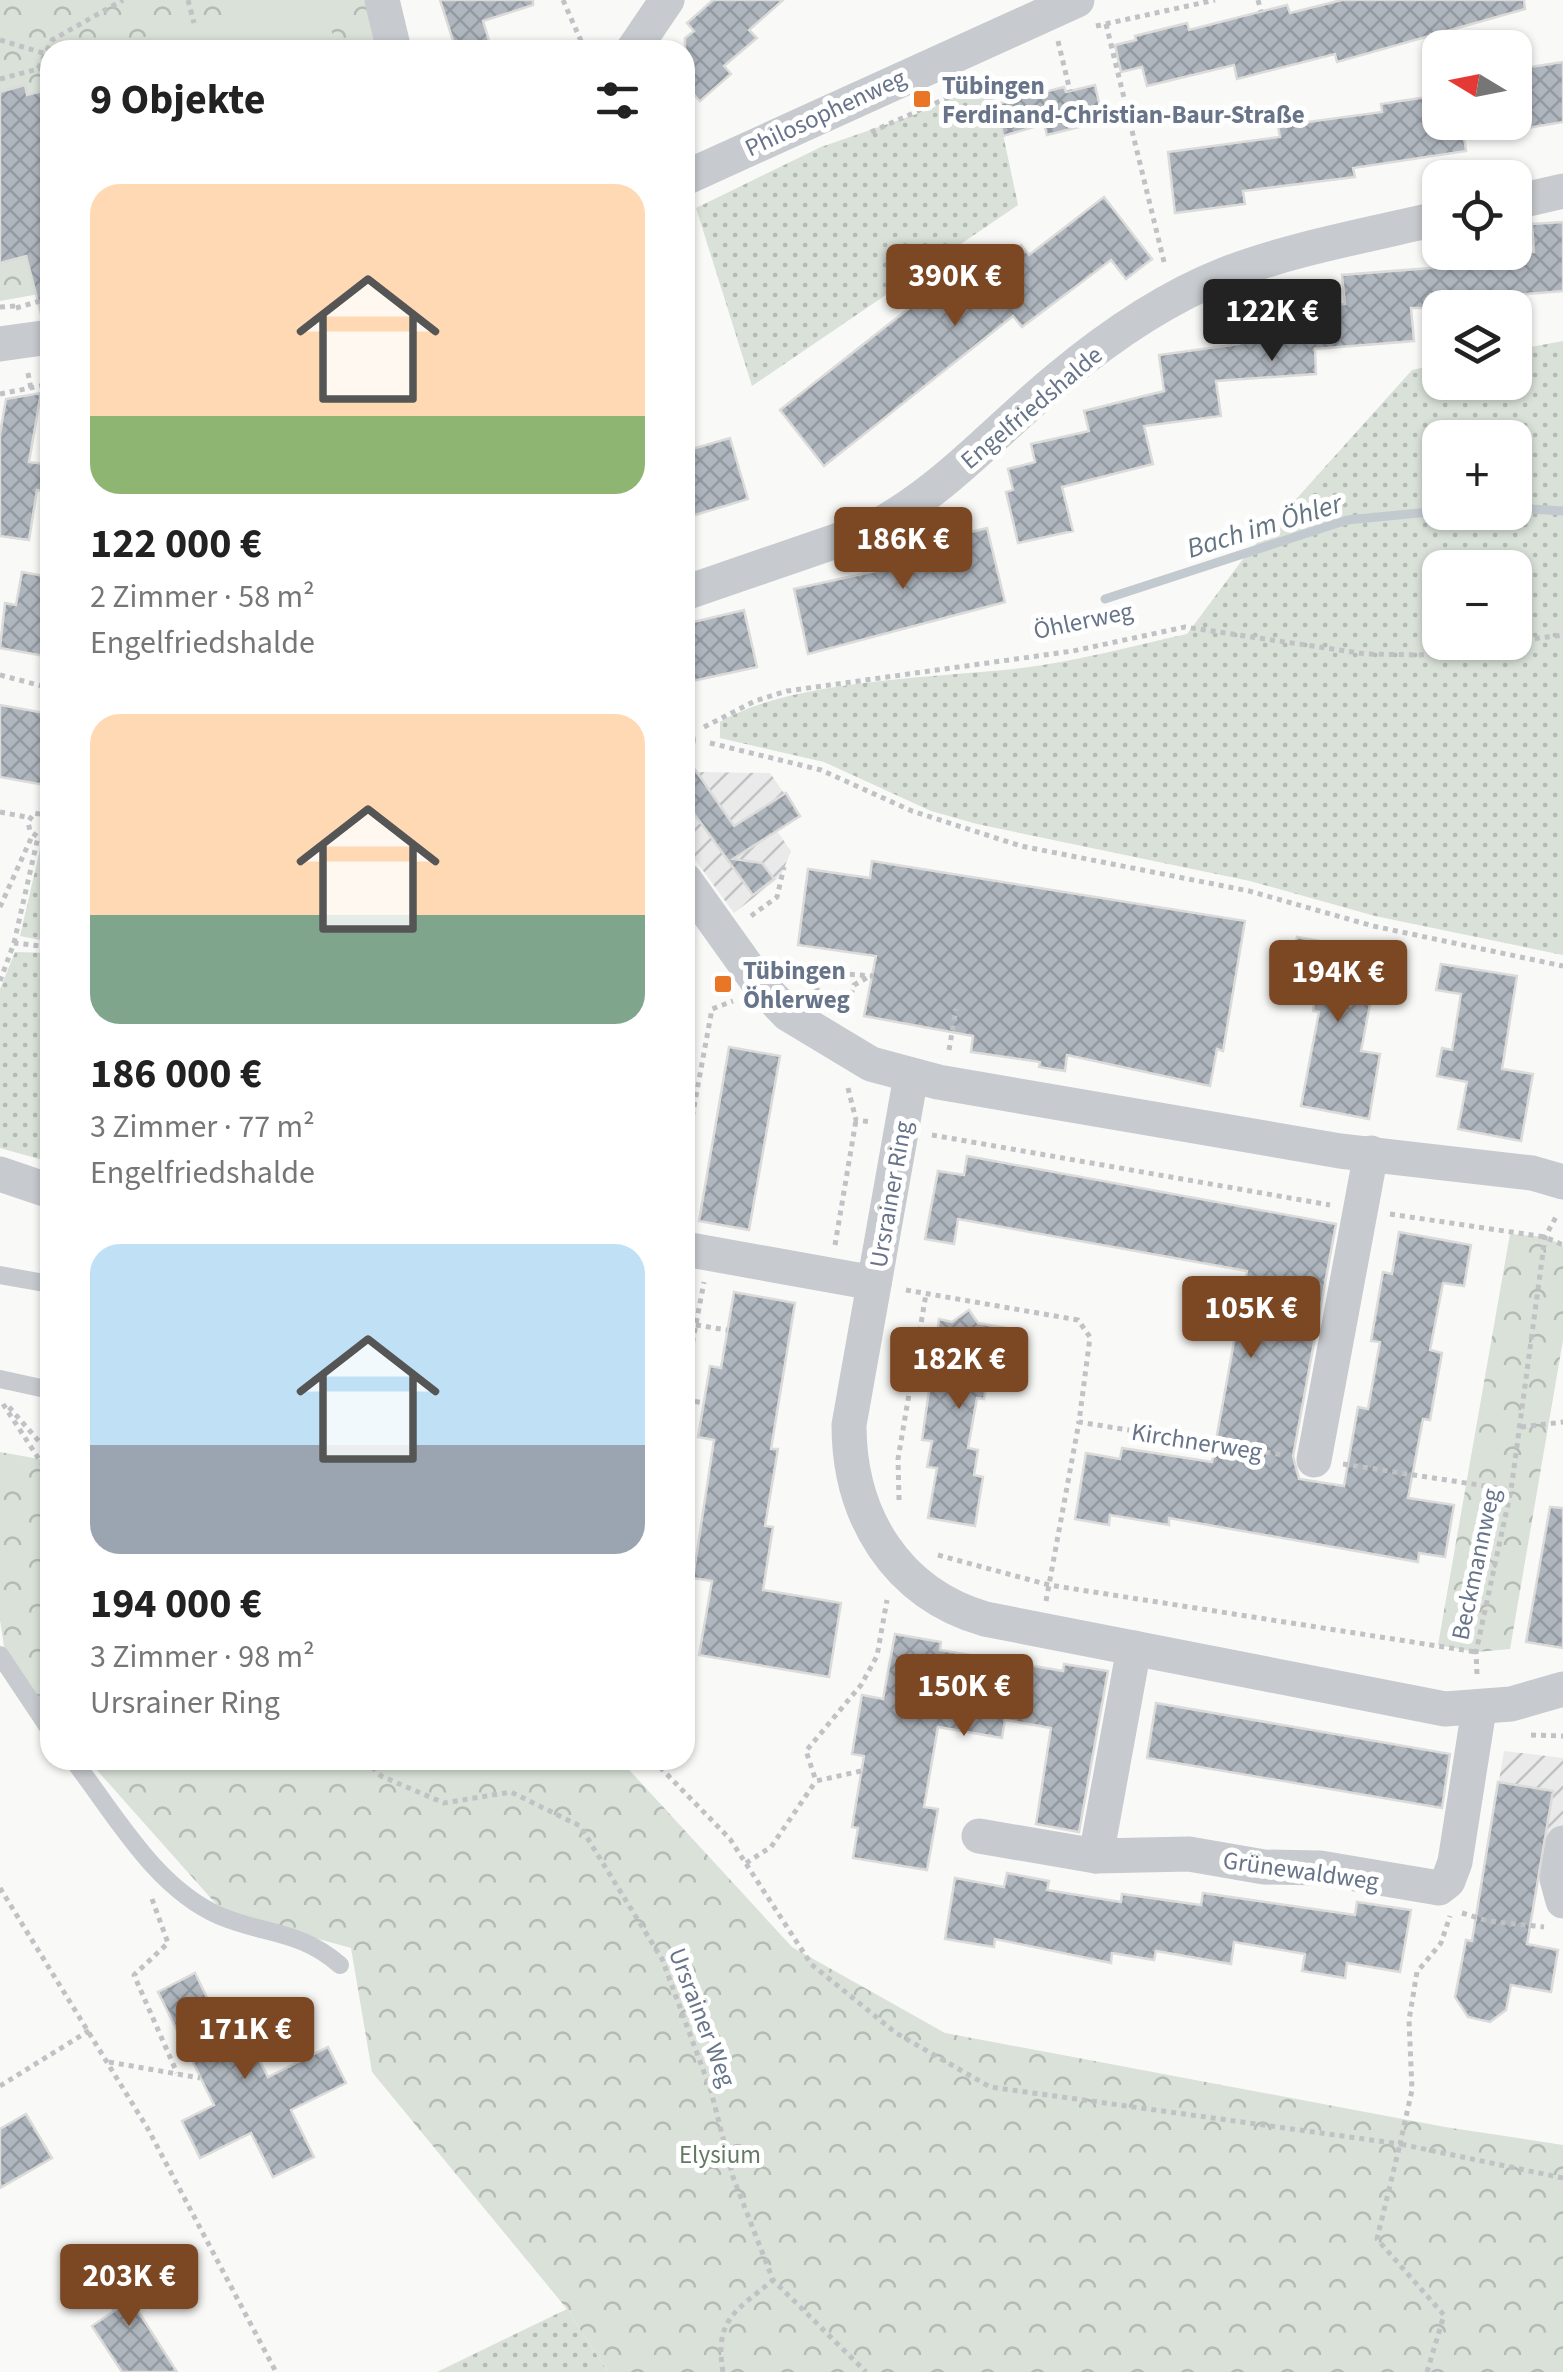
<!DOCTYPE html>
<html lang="de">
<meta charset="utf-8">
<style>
:root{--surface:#fff;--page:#f6f6f6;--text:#222;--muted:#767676;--accent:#7c4824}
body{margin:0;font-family:"Source Sans 3",sans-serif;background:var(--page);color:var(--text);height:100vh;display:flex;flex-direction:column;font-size:38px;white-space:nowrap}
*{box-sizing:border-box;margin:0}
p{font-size:32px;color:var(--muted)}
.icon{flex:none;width:55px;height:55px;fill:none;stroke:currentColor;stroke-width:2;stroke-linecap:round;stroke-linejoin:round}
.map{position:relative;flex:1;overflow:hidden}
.details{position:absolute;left:40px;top:40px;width:655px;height:1730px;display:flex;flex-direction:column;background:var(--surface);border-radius:30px;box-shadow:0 2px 8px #0004}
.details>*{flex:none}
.needle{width:65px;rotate:280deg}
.fabs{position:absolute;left:1422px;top:30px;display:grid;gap:20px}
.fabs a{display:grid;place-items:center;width:110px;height:110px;border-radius:20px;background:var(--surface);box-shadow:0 2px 8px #0004;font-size:50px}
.price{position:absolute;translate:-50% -85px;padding:0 22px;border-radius:10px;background:var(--accent);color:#fff;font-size:32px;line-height:65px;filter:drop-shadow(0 2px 5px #0008)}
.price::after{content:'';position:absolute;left:50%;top:60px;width:30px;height:22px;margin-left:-15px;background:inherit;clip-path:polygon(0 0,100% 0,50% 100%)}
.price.on{background:#222;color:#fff}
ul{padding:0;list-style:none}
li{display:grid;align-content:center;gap:20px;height:530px;padding:0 50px}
li span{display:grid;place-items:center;height:310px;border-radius:30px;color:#555}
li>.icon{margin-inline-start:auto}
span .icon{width:180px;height:180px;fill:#fffc;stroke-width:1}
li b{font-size:42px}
h2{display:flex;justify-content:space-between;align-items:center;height:120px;padding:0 50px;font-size:42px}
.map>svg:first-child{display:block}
.industrial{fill:url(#industrial-furrows)}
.grass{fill:url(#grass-dots);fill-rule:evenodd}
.forest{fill:url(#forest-crowns)}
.pitch{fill:#d9e1d8}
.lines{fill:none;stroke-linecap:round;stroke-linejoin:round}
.stream{stroke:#c2cad0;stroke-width:9}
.building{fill:url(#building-cross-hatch);stroke:#dbdbd9;stroke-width:2.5}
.path{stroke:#c0c2c5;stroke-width:5;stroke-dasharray:5 5;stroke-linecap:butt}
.lane{stroke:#c7cace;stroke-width:18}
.street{stroke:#c7cace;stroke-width:35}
.poi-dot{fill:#e97627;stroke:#fff;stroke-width:4}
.labels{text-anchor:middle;stroke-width:10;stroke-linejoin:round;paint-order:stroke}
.poi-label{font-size:25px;font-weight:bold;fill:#677489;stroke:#fff;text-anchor:start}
.street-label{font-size:25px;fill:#677489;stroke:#fff}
.park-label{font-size:25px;fill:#637a62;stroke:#fff}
.water-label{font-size:28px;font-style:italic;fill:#637583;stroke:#fff}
</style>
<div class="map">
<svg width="1563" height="2372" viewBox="0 0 1563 2372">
<defs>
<pattern id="industrial-furrows" width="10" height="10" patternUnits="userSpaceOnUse" patternTransform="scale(2.5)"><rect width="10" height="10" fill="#eaeaea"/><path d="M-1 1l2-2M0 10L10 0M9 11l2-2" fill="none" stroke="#c1c2c3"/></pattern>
<pattern id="grass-dots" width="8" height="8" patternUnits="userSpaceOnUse" patternTransform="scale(2.5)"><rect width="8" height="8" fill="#d9e1d8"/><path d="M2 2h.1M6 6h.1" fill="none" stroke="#b4bbb5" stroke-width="1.8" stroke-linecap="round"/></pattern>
<pattern id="forest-crowns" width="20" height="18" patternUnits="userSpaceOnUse" patternTransform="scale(2.5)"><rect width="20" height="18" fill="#d9e1d8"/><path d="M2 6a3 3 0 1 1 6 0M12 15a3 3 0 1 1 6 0" fill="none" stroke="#b4bbb5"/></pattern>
<pattern id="building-cross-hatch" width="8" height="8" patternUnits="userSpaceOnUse" patternTransform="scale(2.5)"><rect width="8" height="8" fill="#b0b6be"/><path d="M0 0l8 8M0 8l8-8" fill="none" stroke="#9399a0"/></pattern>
</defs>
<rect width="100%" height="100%" fill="#f9f9f7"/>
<g class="industrial">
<polygon points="697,772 770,773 800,816 777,831 791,851 781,876 734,913 685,846 685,780"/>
<polygon points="1504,1751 1563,1758 1563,1843 1557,1879 1538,1879 1533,1908 1479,1899"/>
</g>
<g class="grass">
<polygon points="990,73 1018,205 752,386 696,208 821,147 931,109"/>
<path d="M 1563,341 L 1563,955 L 1375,916 L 1250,881 L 977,824 L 931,811 L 824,762 L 720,738 L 720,722 C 792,679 938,678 1022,668 C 1078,661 1132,646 1187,634 L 1246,555 L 1412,370 L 1440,364 L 1440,382 L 1515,382 L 1515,350 ZM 1440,438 L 1515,438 L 1515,512 L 1440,512 ZM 1440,568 L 1515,568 L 1515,642 L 1440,642 Z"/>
<polygon points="50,842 50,942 20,936 41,845"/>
<polygon points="15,952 50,953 50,1162 0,1148 0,989"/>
<polygon points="567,2309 608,2372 437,2372"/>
</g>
<g class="forest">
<polygon points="0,0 374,0 386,50 50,50 50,292 0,301"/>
<polygon points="1510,1234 1545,1237 1563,1245 1563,1340 1510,1649 1476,1652 1438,1645"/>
<polygon points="0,1452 50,1461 50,1717 7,1667 0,1620"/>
<polygon points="88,1760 620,1760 792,1947 945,2033 1445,2127 1563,2145 1563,2372 608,2372 567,2309 372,2072 351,1948 224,1913"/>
</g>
<polygon class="pitch" points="278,0 323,0 337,50 97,50"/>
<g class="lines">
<g class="stream">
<polyline points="1515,508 1563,511"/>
<polyline points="1105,599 1347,520 1440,511"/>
</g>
</g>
<g class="building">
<polygon points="440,0 533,0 533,5 483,21 492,50 456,50"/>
<polygon points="713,0 783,0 749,30 757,38 724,66 731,74 700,101 685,84 685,38 694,31 687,23"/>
<polygon points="1342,0 1524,0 1525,9 1337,62 1335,54 1237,79 1234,65 1147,86 1142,67 1121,72 1115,45 1136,40 1135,36 1187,23 1189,30 1287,5 1290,13"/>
<polygon points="1563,62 1563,122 1515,130 1518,69"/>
<polygon points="25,85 27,95 50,89 50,316 42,317 26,256 0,263 0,92"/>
<polygon points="1095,85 1103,121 1047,135 1044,124 1003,136 997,104 1064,87 1066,92"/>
<polygon points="1440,95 1440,122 1462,122 1466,151 1353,168 1355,177 1243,191 1245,204 1175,213 1168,152 1280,137 1278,126 1382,112 1381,104"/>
<polygon points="1104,197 1152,259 1126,279 1111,260 1022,327 1013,316 824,466 780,410 946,279 959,296 1021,245 1029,255"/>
<polygon points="1563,222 1563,291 1516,295 1517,308 1411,308 1414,341 1315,349 1316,374 1216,381 1221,416 1144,426 1153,464 1062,487 1073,531 1018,543 1006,492 1013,490 1008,469 1035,462 1031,444 1089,431 1084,411 1164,391 1159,355 1239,344 1237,312 1345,304 1342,275 1443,267 1442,252 1534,252 1532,224"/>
<polygon points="41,393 29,462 50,465 50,492 37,490 29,540 0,536 0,434 6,399"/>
<polygon points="730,438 748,499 685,518 685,451"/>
<polygon points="987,528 1005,602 808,654 794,589 898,566 894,551"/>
<polygon points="22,572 50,577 50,657 0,648 5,603 16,605"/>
<polygon points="744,610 757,667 688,682 685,624"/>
<polygon points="0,705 50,714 50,786 0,777"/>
<polygon points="685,755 734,826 786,793 800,816 733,859 762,863 774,879 753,895 685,801"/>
<polygon points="872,861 1245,921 1223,1051 1217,1049 1210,1086 1067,1055 1065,1071 1039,1067 1040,1062 971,1052 973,1036 864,1016 876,956 798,945 808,869 870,878"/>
<polygon points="1297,937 1380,952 1361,1051 1380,1054 1369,1119 1301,1106 1319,1012 1313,1011 1316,990 1288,985"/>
<polygon points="1441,964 1517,976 1502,1069 1533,1074 1521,1141 1458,1129 1467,1082 1437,1076 1442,1048 1452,1050 1461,994 1436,990"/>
<polygon points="729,1047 780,1056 749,1230 699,1221"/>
<polygon points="967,1156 1336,1224 1293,1456 1299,1479 1344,1486 1358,1407 1368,1409 1380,1342 1371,1341 1383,1272 1392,1274 1399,1232 1471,1245 1464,1286 1443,1283 1430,1350 1442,1353 1430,1420 1423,1419 1408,1498 1454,1505 1445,1557 1419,1553 1418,1562 1169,1518 1169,1525 1110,1515 1109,1525 1075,1519 1086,1453 1120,1459 1122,1448 1212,1462 1247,1271 958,1219 954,1244 925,1239 938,1171 964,1175"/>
<polygon points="734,1292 795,1303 771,1449 778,1449 765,1526 773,1527 763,1590 841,1603 829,1677 699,1655 712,1581 693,1578 714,1440 698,1437 710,1366 721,1368"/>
<polygon points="969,1310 978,1323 1012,1329 1005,1369 990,1366 984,1399 977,1398 968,1448 978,1450 974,1475 983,1477 975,1526 928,1518 937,1468 927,1467 932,1441 922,1440 939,1319 952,1322"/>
<polygon points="1550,1507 1563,1508 1563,1648 1526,1642"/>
<polygon points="895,1634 941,1642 940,1650 1063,1671 1064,1664 1108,1671 1079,1832 1036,1824 1051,1728 1005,1720 1002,1738 938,1727 924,1807 938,1809 927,1870 853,1858 858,1828 852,1827 864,1756 852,1754 862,1695 883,1699"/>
<polygon points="1156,1703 1450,1754 1442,1808 1147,1758"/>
<polygon points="1498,1782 1553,1791 1527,1944 1558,1950 1551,1992 1511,1985 1506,2010 1490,2022 1468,2017 1455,1997 1466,1940 1472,1941"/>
<polygon points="1007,1873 1049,1881 1047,1890 1121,1902 1122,1894 1201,1905 1203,1893 1355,1915 1357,1902 1411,1910 1400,1972 1347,1963 1345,1978 1302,1971 1305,1954 1234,1942 1231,1964 1156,1951 1154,1960 1112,1953 1111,1963 995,1939 994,1947 945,1939 955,1878 1004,1887"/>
<polygon points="195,1973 215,2014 232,2005 268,2077 328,2047 346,2083 291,2110 314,2157 273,2177 251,2133 200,2158 182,2121 214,2105 158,1992"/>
<polygon points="26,2114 52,2158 0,2188 0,2129"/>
<polygon points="127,2267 143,2293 131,2300 177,2372 122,2372 92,2326 120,2307 114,2311 98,2286"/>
</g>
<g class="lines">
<g class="path">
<polyline points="188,0 194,23"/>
<polyline points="563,0 585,50"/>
<polyline points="1258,0 1261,11"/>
<polyline points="1106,24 1165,266"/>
<polyline points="1096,26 1215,0"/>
<polyline points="0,40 43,53"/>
<polyline points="1058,41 1070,91"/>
<polyline points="38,69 50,66"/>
<polyline points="0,79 38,69 52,40 123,0"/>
<polyline points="871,132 956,94"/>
<polyline points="0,307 16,306"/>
<polyline points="16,308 50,298"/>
<polyline points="28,373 31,389"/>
<polyline points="0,394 50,384"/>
<polyline points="1515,641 1563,635"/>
<polyline points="0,675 50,688"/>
<polyline points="704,727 755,701 787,691 1073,651 1185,627 1366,654 1420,655 1504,642"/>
<polyline points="710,743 821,770 912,811 1021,846 1249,891 1373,926 1563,966"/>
<polyline points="0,812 31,818"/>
<polyline points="50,816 34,813 28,822 30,831 38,837 50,832"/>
<polyline points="0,907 33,834"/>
<polyline points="751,916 777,897 784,867"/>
<polyline points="14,943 38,837"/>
<polyline points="811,969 818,984 816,994"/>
<polyline points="790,970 873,976"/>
<polyline points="0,981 14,943 50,947"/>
<polyline points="845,1014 854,985 870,976"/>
<polyline points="949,1050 956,1009"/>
<polyline points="848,1088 856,1120 872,1122"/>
<polyline points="932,1135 1330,1205"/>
<polyline points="685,1156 712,1009 733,1001"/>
<polyline points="1390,1214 1545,1237 1563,1245"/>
<polyline points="835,1245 856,1120"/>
<polyline points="906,1290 1078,1320 1090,1337 1079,1422 1283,1455"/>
<polyline points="696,1325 727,1330"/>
<polyline points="685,1382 704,1282"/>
<polyline points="685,1400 704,1403"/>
<polyline points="3,1404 50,1476"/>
<polyline points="9,1407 50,1454"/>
<polyline points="1521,1427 1563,1422"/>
<polyline points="1343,1464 1511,1490"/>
<polyline points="899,1500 898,1459 926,1294"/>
<polyline points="938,1555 1049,1585 1476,1652"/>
<polyline points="1046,1601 1079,1422"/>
<polyline points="1477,1674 1476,1652 1511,1490 1545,1237 1557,1215"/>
<polyline points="1531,1735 1563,1736"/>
<polyline points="365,1760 381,1776 444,1803 511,1792 580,1826 662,1959 711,2091 733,2177 773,2280 866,2372"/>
<polyline points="653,1760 730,1839 811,1964 896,2033 990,2087 1400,2144 1412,2090 1409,2020 1417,1972 1441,1943 1450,1916"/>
<polyline points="861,1771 816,1781 806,1751 861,1685 877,1656 887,1600"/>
<polyline points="746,1863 771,1847 816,1781"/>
<polyline points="0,1888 148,2129 276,2372"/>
<polyline points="152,1899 168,1943 134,1975 177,2073"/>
<polyline points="1462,1913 1488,1921 1544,1927"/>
<polyline points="109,2062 200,2078"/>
<polyline points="0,2086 90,2030"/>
<path d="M 723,2372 C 714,2319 736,2311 773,2280"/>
<polyline points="1427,2372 1444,2315 1377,2239 1400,2144 1563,2178"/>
</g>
<g class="lane">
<polyline points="685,742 687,740"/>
<polyline points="0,1275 50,1284"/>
<polyline points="0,1379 50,1390"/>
<polyline points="0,1655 50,1730"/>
<path d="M 73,1760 C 115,1814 155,1888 220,1916 C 265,1935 300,1930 340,1965"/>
</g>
<g class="street">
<polyline points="382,0 394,50"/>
<polyline points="633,50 667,0"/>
<polyline points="685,178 1077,0"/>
<polyline points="1515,202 1563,191"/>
<polyline points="0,344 50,337"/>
<path d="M 685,593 L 874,528 C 945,490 996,430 1058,379 C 1107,338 1165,298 1226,274 C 1294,248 1369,235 1440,218"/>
<polyline points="685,880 760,985 788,1014 871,1064 938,1082 1340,1151 1532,1173 1563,1182"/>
<path d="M 911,1076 L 849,1425 C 849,1516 896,1593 985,1619 L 1445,1709 L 1511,1704 L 1563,1689"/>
<polyline points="0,1174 50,1191"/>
<polyline points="685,1249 874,1283"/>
<polyline points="1314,1460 1371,1153"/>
<polyline points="979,1836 1096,1856 1189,1854 1264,1867 1320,1868 1439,1888 1448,1881 1455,1862 1479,1709"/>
<polyline points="1563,1843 1557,1879 1563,1901"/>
<polyline points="1096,1856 1134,1648"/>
</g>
</g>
<g class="poi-dot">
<rect x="912" y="89" width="20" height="20" rx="5"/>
<rect x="713" y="974" width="20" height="20" rx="5"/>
</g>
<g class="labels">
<g class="poi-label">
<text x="942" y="94">Tübingen<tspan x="942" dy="29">Ferdinand-Christian-Baur-Straße</tspan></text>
<text x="743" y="979">Tübingen<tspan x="743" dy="29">Öhlerweg</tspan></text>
</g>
<g class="street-label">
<text transform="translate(825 112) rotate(-25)" y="9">Philosophenweg</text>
<text transform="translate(1031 407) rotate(-40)" y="9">Engelfriedshalde</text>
<text transform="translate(1083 620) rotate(-12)" y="9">Öhlerweg</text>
<text transform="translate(890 1194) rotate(-80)" y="9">Ursrainer Ring</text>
<text transform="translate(1197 1441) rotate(9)" y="9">Kirchnerweg</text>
<text transform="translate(1475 1564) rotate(-78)" y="9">Beckmannweg</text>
<text transform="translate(1301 1870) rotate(8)" y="9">Grünewaldweg</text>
<text transform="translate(703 2017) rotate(69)" y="9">Ursrainer Weg</text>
</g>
<g class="park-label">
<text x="720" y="2163">Elysium</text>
</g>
<g class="water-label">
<text transform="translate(1264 525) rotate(-17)" y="10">Bach im Öhler</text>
</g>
</g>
</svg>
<div class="fabs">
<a><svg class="needle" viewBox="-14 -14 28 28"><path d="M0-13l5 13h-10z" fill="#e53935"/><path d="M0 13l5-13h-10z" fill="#767676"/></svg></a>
<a><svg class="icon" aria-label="locate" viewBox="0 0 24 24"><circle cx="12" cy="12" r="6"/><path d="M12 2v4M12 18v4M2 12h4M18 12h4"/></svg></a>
<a><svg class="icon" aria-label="layers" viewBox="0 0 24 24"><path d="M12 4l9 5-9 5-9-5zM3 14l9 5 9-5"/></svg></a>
<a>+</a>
<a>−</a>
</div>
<b class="price" style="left:955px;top:329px">390K €</b>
<b class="price on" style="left:1272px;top:364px">122K €</b>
<b class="price" style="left:903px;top:592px">186K €</b>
<b class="price" style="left:1338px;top:1025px">194K €</b>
<b class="price" style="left:1251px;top:1361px">105K €</b>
<b class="price" style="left:959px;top:1412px">182K €</b>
<b class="price" style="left:964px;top:1739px">150K €</b>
<b class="price" style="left:245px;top:2082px">171K €</b>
<b class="price" style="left:129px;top:2329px">203K €</b>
<section class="details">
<h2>9 Objekte<svg class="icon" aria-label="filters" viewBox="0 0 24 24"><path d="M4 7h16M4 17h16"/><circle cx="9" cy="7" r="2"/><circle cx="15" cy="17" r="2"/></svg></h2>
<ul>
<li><span style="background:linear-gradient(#ffd9b3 75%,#8fb573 0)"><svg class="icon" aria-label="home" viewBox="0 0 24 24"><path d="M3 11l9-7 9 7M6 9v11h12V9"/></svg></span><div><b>122 000 €</b><p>2 Zimmer · 58 m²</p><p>Engelfriedshalde</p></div></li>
<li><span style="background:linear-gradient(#ffd9b3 65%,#7fa58c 0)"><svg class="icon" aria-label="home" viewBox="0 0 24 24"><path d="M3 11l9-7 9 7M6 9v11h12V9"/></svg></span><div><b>186 000 €</b><p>3 Zimmer · 77 m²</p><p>Engelfriedshalde</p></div></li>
<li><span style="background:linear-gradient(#bfe0f5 65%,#9aa5b1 0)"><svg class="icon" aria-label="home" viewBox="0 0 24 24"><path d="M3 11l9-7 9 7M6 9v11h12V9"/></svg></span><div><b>194 000 €</b><p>3 Zimmer · 98 m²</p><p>Ursrainer Ring</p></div></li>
</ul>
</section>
</div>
